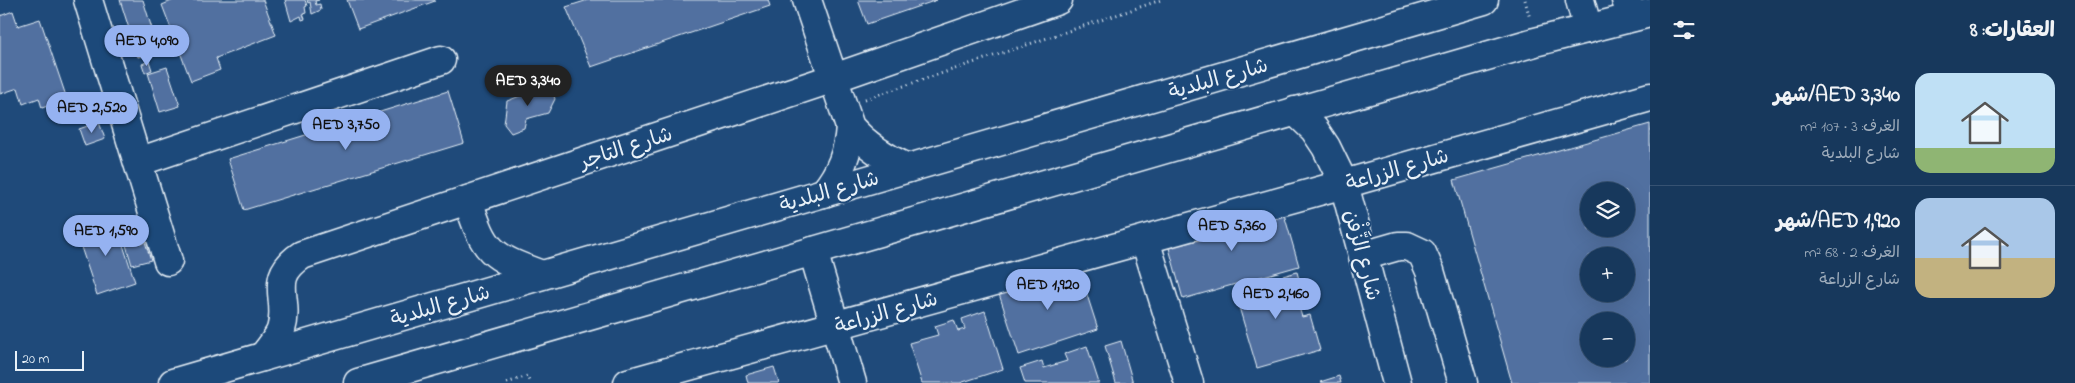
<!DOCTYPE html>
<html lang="ar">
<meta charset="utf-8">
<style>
:root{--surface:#17385c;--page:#203f62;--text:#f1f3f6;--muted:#9eacbb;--line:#365272;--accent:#95b2f1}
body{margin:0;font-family:"Indie Flower","Playpen Sans Arabic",sans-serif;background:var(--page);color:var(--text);direction:rtl;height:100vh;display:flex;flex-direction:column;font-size:19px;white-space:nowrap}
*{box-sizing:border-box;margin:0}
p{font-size:16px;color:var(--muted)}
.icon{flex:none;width:28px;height:28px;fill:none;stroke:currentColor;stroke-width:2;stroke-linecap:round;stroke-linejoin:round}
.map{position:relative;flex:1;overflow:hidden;direction:ltr}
.details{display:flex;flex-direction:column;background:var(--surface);width:425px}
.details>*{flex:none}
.fabs{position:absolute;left:1580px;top:182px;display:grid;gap:10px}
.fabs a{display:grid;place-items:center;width:55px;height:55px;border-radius:50%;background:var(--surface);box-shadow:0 5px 20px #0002,0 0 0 1px var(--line);font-size:25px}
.scale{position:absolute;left:15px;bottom:12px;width:69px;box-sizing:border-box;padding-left:5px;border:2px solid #e8f1f8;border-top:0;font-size:14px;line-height:18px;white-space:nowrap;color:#e8f1f8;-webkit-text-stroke:4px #1f4a7a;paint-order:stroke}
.price{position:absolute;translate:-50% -42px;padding:0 11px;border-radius:18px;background:var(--accent);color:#111;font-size:16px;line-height:32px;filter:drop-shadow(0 1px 2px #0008)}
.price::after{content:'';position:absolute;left:50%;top:30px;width:15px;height:11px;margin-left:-8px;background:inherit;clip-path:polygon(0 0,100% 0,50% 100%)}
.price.current{background:#222;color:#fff}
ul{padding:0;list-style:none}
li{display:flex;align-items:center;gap:15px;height:125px;padding:0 20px}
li+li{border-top:1px solid var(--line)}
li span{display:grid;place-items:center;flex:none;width:140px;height:100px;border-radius:15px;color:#555}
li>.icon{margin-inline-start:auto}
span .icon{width:60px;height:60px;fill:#fffc;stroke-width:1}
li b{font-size:21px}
h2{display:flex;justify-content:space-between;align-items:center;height:60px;padding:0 20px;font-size:21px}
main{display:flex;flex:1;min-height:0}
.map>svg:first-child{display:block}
.building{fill:#516fa0;stroke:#e8f1f8;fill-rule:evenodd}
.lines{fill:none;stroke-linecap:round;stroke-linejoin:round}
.minor-casing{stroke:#e8f1f8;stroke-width:31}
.major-casing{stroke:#e8f1f8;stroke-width:31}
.path{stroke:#e8f1f8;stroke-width:3;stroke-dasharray:1 4;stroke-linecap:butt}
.minor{stroke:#1f4a7a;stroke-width:28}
.major{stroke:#1f4a7a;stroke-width:28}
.labels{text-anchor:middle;stroke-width:4;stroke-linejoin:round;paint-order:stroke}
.street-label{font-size:21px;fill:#e8f1f8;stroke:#1f4a7a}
</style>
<main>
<section class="details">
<h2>العقارات: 8<svg class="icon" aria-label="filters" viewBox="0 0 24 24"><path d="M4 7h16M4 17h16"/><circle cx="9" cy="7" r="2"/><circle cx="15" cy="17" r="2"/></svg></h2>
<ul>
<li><span style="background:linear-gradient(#bfe0f5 75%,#8fb573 0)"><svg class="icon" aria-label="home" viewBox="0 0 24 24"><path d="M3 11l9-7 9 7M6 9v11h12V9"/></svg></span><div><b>AED 3,340/شهر</b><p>الغرف: 3 · 107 m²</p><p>شارع البلدية</p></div></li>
<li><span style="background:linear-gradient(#a9c7e8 60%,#c2b280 0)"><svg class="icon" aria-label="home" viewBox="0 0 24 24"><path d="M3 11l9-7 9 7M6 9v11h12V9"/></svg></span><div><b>AED 1,920/شهر</b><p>الغرف: 2 · 68 m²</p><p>شارع الزراعة</p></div></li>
</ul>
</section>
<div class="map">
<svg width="1650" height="383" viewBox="0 0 1650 383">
<rect width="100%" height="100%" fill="#1f4a7a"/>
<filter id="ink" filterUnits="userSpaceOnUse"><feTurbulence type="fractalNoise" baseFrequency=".02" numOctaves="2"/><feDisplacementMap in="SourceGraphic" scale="10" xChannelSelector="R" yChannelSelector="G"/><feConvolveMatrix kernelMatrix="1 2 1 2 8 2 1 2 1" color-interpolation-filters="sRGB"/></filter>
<g filter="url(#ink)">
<g class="building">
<polygon points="120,0 143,0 159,51 138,57"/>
<polygon points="174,0 263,0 276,35 216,58 220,70 191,81 162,5"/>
<polygon points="285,0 305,0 307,6 305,7 306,13 303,14 305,19 302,20 301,16 291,21"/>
<polygon points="307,0 319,0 315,1 316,5 320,4 321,10 312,14 310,2 308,3"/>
<polygon points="347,0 435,0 435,1 358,29"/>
<polygon points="588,0 768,0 770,6 591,67 566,7"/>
<polygon points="858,0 937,0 867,24"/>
<polygon points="13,11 18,26 40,19 67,99 42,108 39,98 23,104 18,88 0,94 0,16"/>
<polygon points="149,61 152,70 145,73 142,64"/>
<polygon points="167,67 180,106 160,112 148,73"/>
<polygon points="549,82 555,99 548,113 526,119 524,128 511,133 504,124 507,101 533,91 532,87"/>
<polygon points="448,91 464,143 244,210 228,159"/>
<polygon points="99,122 105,139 85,146 79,129"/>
<path d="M 1650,124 L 1650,383 L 1512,383 L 1454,180 ZM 1589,191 L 1626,191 L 1626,229 L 1589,229 ZM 1589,256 L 1626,256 L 1626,294 L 1589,294 ZM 1589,321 L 1626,321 L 1626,359 L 1589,359 Z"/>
<polygon points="1281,204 1299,266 1183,299 1166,237"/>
<polygon points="115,220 135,282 97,295 76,232"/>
<polygon points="134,223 141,244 145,242 151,260 132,265 126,245 131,243 126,225"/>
<polygon points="1078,267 1098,329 1019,355 998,291 1040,278 1045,295 1052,293 1047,278"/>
<polygon points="1297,272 1305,302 1298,304 1302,317 1310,315 1320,350 1257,368 1234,290"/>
<polygon points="985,311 1003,369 960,383 922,383 909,343 938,335 935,326 954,320 958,331 965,329 962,319"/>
<polygon points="1121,341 1133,383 1116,383 1105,346"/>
<polygon points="1087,346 1099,383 1025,383 1020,368 1042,361 1044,368 1067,361 1064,354"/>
<polygon points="774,367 779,383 748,383 746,375"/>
<polygon points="1339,376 1341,383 1321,383 1320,382"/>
</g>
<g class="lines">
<defs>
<g id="minor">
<polyline points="88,0 168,261"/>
<path d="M 807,0 L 850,127 C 867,146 885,158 908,168"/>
<polyline points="1580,0 1588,29"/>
<polyline points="1626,0 1632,17"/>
<polyline points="1295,111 1314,129 1326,147 1344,184 1397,383"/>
<polyline points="138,162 441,60"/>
<path d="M 824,193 C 841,172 848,153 850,127"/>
<polyline points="1145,240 1189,383"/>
<polyline points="813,251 852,383"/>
<polyline points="1363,256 1398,246 1407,246 1422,253 1430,271 1463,383"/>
<path d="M 263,357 C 269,348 278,339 281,330 C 291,298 266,279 302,255 L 834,78 L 1058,0"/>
<polyline points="628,383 1344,184 1650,97"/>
</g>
<g id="major">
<path d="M 468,200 C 485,253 490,256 542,275"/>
<polyline points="173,383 1484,0"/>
<polyline points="358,383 1535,42 1650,13"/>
</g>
</defs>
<use href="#minor" class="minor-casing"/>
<use href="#major" class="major-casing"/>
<g class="path">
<polyline points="1525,0 1530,19"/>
<polyline points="865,99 1161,0"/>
<polyline points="507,383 527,376 530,383"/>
</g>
<use href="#minor" class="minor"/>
<use href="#major" class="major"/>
</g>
</g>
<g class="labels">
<g class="street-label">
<text transform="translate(1218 78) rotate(-16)" y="7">شارع البلدية</text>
<text transform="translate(626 147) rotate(-18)" y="7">شارع التاجر</text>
<text transform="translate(1397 169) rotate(-16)" y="7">شارع الزراعة</text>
<text transform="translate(829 191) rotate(-16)" y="7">شارع البلدية</text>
<text transform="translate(1363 255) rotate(75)" y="7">شارع الزَّفْن</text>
<text transform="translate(440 305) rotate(-16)" y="7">شارع البلدية</text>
<text transform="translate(886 312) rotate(-16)" y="7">شارع الزراعة</text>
</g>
</g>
</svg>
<div class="fabs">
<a><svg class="icon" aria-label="layers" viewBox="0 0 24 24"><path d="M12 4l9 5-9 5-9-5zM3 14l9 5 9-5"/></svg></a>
<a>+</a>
<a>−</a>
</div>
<div class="scale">20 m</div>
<b class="price" style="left:147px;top:67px">AED 4,090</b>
<b class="price current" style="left:528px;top:107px">AED 3,340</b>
<b class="price" style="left:92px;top:134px">AED 2,520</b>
<b class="price" style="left:346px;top:151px">AED 3,750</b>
<b class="price" style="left:1232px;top:252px">AED 5,360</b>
<b class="price" style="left:106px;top:257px">AED 1,590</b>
<b class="price" style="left:1048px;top:311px">AED 1,920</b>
<b class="price" style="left:1276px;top:320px">AED 2,460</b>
</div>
</main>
